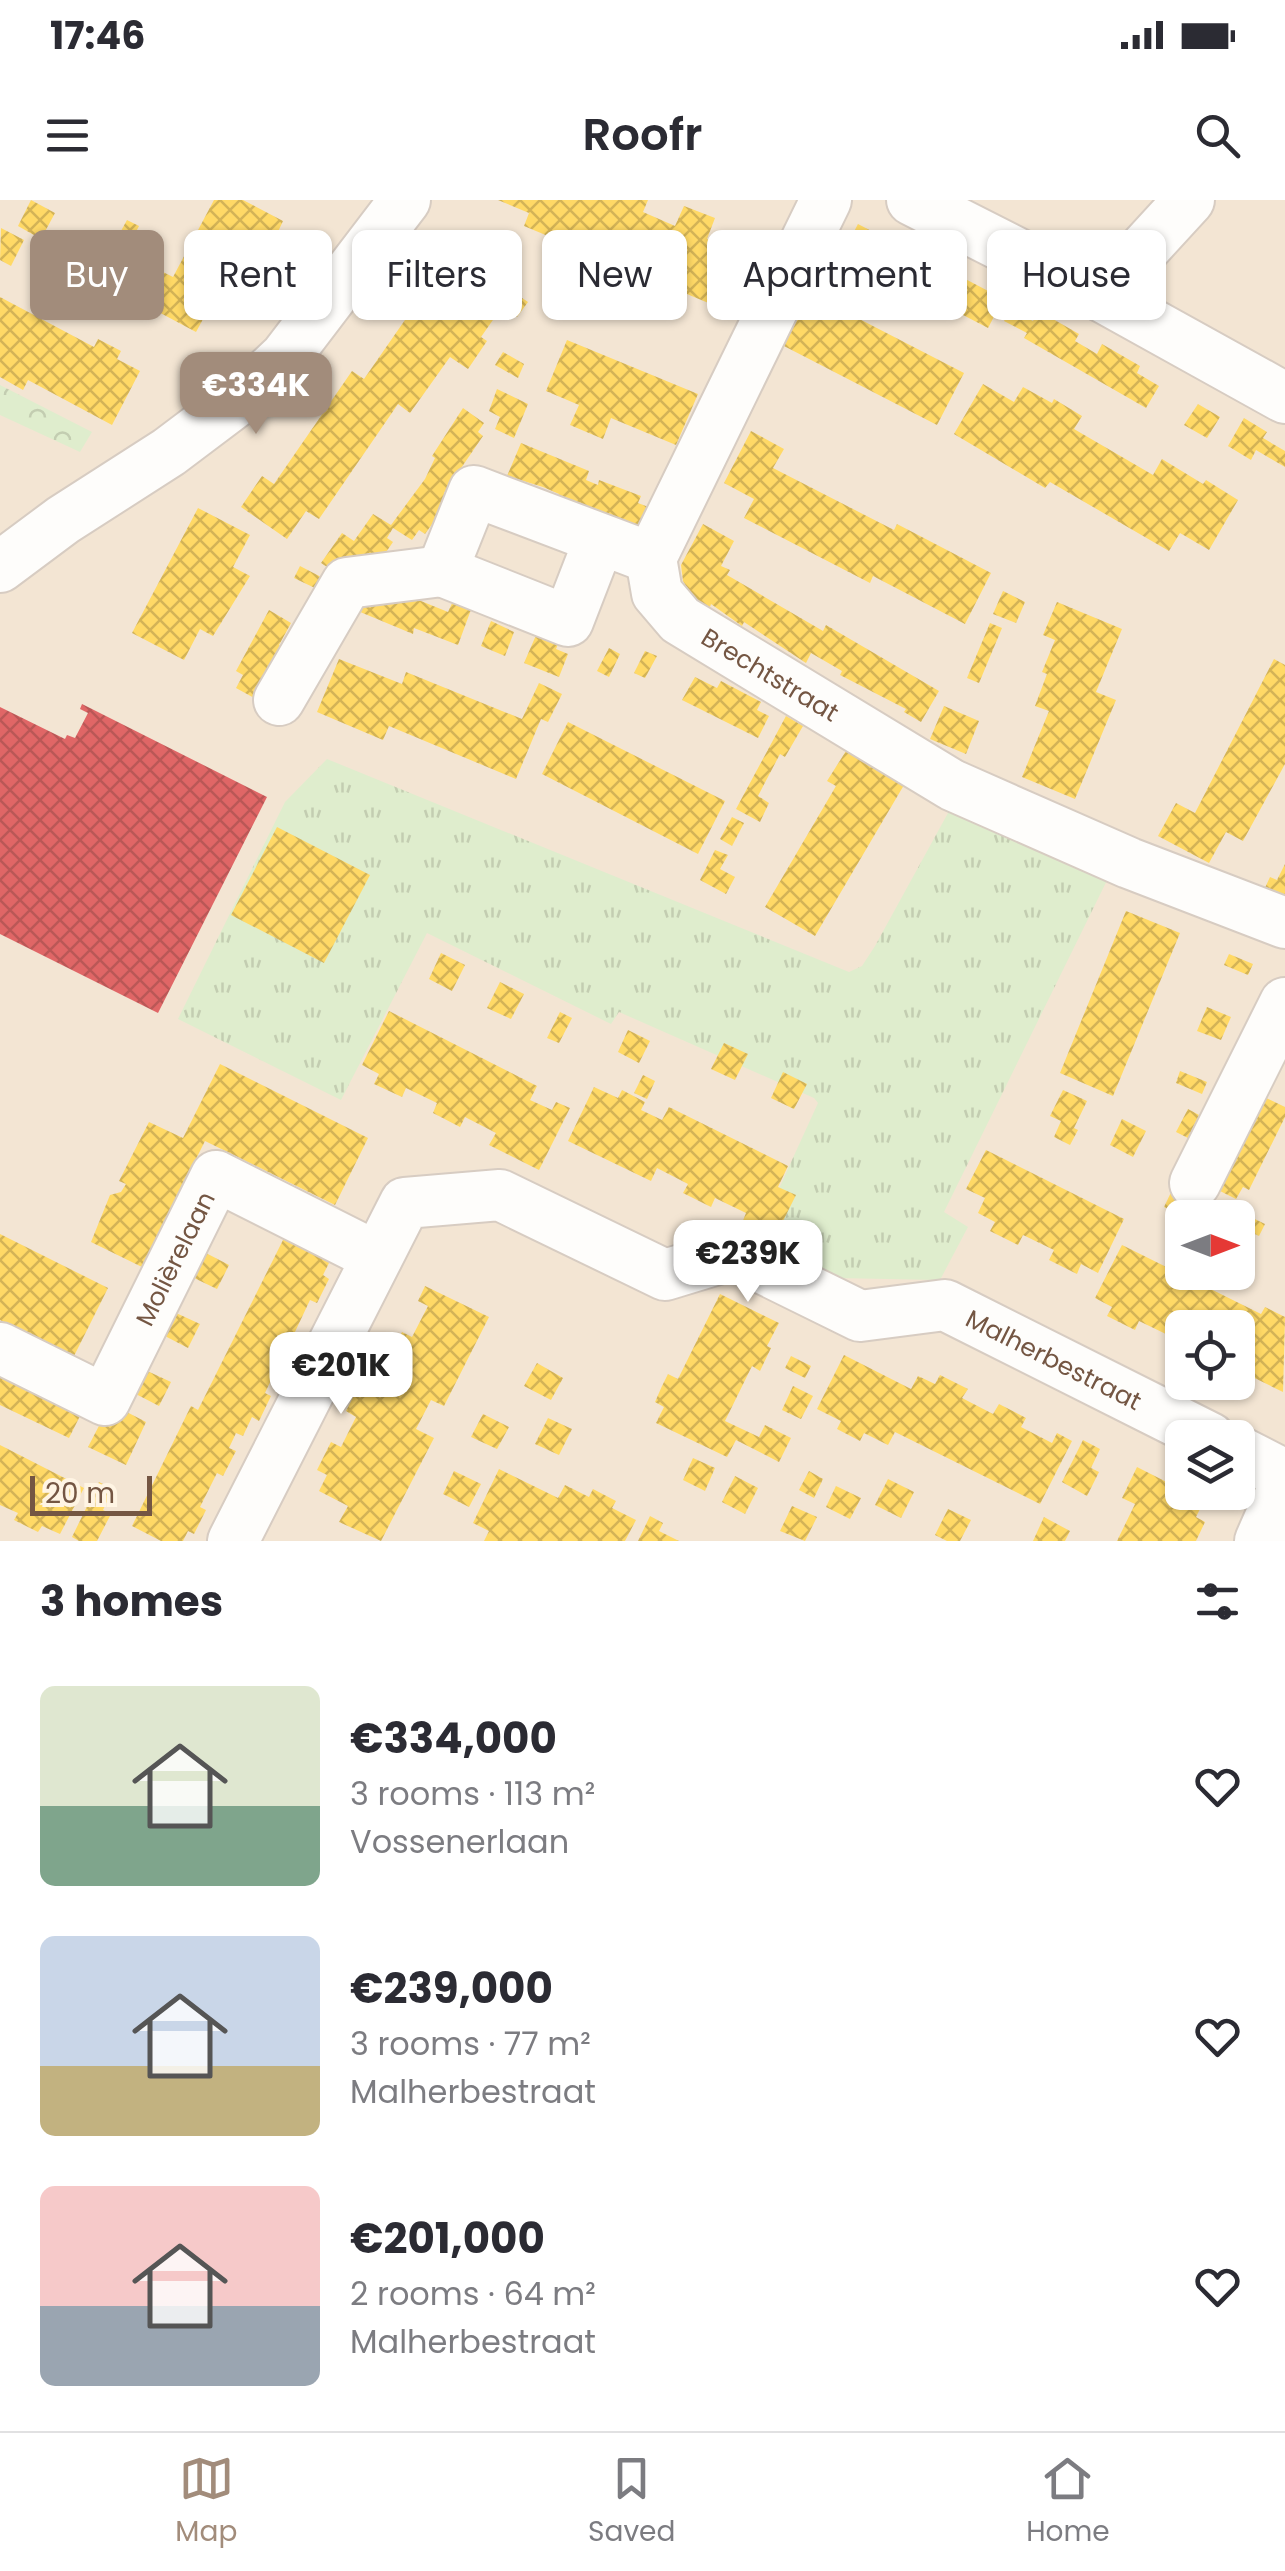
<!DOCTYPE html>
<meta charset="utf-8">
<style>
:root{--surface:#fff;--page:#f7f7f7;--text:#2b2b33;--muted:#7c7c81;--line:#e1e1e2;--accent:#a28c7b}
body{margin:0;font-family:Poppins,sans-serif;background:var(--page);color:var(--text);height:100vh;display:flex;flex-direction:column;font-size:38px;white-space:nowrap}
*{box-sizing:border-box;margin:0}
p{font-size:32px;color:var(--muted)}
.icon{flex:none;width:55px;height:55px;fill:none;stroke:currentColor;stroke-width:2;stroke-linecap:round;stroke-linejoin:round}
.map{position:relative;height:1341px;overflow:hidden}
.panel{display:flex;flex-direction:column;background:var(--surface);flex:1}
.panel>*{flex:none}
.guide{position:absolute;left:30px;top:30px;width:1225px;height:90px;display:flex;gap:20px}
.needle{width:65px;rotate:90deg}
.fabs{position:absolute;left:1165px;top:1000px;display:grid;gap:20px}
.fabs a{display:grid;place-items:center;width:90px;height:90px;border-radius:15px;background:var(--surface);box-shadow:0 2px 8px #0004;font-size:50px}
.scale{position:absolute;left:30px;bottom:25px;width:122px;box-sizing:border-box;padding-left:10px;border:5px solid #745643;border-top:0;font-size:28px;line-height:35px;white-space:nowrap;color:#745643;-webkit-text-stroke:8px #fff5e4;paint-order:stroke}
.price{position:absolute;translate:-50% -85px;padding:0 22px;border-radius:20px;background:#fff;color:#222;font-size:32px;line-height:65px;filter:drop-shadow(0 2px 5px #0008)}
.price::after{content:'';position:absolute;left:50%;top:60px;width:30px;height:22px;margin-left:-15px;background:inherit;clip-path:polygon(0 0,100% 0,50% 100%)}
.price.active{background:var(--accent);color:#fff}
ul{padding:0;list-style:none}
li{display:flex;align-items:center;gap:30px;height:250px;padding:0 40px}
li span{display:grid;place-items:center;flex:none;width:280px;height:200px;border-radius:15px;color:#555}
li>.icon{margin-inline-start:auto}
span .icon{width:120px;height:120px;fill:#fffc;stroke-width:1}
li b{font-size:42px}
h2{display:flex;justify-content:space-between;align-items:center;height:120px;padding:0 40px;font-size:42px}
.chip{padding:0 35px;border-radius:15px;background:var(--surface);box-shadow:0 2px 8px #0004;font-size:35px;line-height:90px}
.chip.active{background:var(--accent);color:#fff}
.status{display:flex;justify-content:space-between;align-items:center;height:70px;padding:0 50px;background:var(--surface);direction:ltr}
.status svg{height:28px;fill:currentColor}
header{display:flex;justify-content:space-between;align-items:center;height:130px;padding:0 40px;background:var(--surface);font-size:45px;font-weight:600}
.menu{display:flex;justify-content:space-around;align-items:center;height:140px;border-top:2px solid var(--line);background:var(--surface);font-size:28px;color:var(--muted)}
.menu a{display:grid;justify-items:center;gap:5px}
.menu .active{color:var(--accent)}
.map>svg:first-child{display:block}
.residential{fill:#f3e5d3;fill-rule:evenodd}
.forest{fill:url(#forest-crowns)}
.park{fill:url(#park-tufts)}
.homes{fill:url(#homes-cross-hatch)}
.shops{fill:url(#shops-cross-hatch)}
.lines{fill:none;stroke-linecap:round;stroke-linejoin:round}
.minor-casing{stroke:#d7ccc2;stroke-width:54}
.minor{stroke:#fefdfb;stroke-width:50}
.labels{text-anchor:middle;stroke-width:10;stroke-linejoin:round;paint-order:stroke}
.street-label{font-size:25px;fill:#745643;stroke:#fff5e4}
</style>
<div class="status"><b>17:46</b><svg viewBox="0 0 49 12"><path d="M0 12V9h3v3zM5 12V6h3v6zM10 12V3h3v9zM15 12V0h3v12zM26 1h20v11H26zM47 4h2v5h-2z"/></svg></div>
<header><svg class="icon" aria-label="menu" viewBox="0 0 24 24"><path d="M4 6h16M4 12h16M4 18h16"/></svg>Roofr<svg class="icon" aria-label="search" viewBox="0 0 24 24"><circle cx="10" cy="10" r="6"/><path d="M15 15l6 6"/></svg></header>
<div class="map">
<svg width="1285" height="1341" viewBox="0 0 1285 1341">
<defs>
<pattern id="forest-crowns" width="20" height="18" patternUnits="userSpaceOnUse" patternTransform="scale(2.5)"><rect width="20" height="18" fill="#dfedcd"/><path d="M2 6a3 3 0 1 1 6 0M12 15a3 3 0 1 1 6 0" fill="none" stroke="#c3cdb1"/></pattern>
<pattern id="park-tufts" width="24" height="20" patternUnits="userSpaceOnUse" patternTransform="scale(2.5)"><rect width="24" height="20" fill="#dfedcd"/><path d="M3 7l-1-3M5 7V3M7 7l1-3M15 17l-1-3M17 17v-4M19 17l1-3" fill="none" stroke="#c3cdb1"/></pattern>
<pattern id="homes-cross-hatch" width="8" height="8" patternUnits="userSpaceOnUse" patternTransform="scale(2.5)"><rect width="8" height="8" fill="#ffd966"/><path d="M0 0l8 8M0 8l8-8" fill="none" stroke="#d3b356"/></pattern>
<pattern id="shops-cross-hatch" width="8" height="8" patternUnits="userSpaceOnUse" patternTransform="scale(2.5)"><rect width="8" height="8" fill="#e06666"/><path d="M0 0l8 8M0 8l8-8" fill="none" stroke="#ba5756"/></pattern>
</defs>
<rect width="100%" height="100%" fill="#f6efe4"/>
<path class="residential" d="M 0,0 L 1285,0 L 1285,1341 L 0,1341 ZM 1182,1018 L 1238,1018 L 1238,1072 L 1182,1072 ZM 1182,1128 L 1238,1128 L 1238,1182 L 1182,1182 ZM 1182,1238 L 1238,1238 L 1238,1292 L 1182,1292 Z"/>
<polygon class="forest" points="0,185 92,232 80,252 0,215"/>
<polygon class="park" points="327,559 849,772 862,766 875,746 959,593 1118,658 944,1012 968,1027 940,1080 834,1078 755,1041 818,903 814,898 619,812 611,824 427,733 341,900 178,819 285,602"/>
<g class="homes">
<polygon points="31,0 55,13 41,39 18,26"/>
<polygon points="214,0 243,0 283,21 276,36 267,31 250,61 260,66 245,94 236,88 227,105 214,99 196,132 136,100 143,87 150,91 161,71 173,77"/>
<polygon points="498,0 648,0 643,12 675,26 684,6 715,18 707,39 740,53 718,107 524,26 529,13"/>
<polygon points="127,20 139,26 127,49 115,42"/>
<polygon points="858,24 879,35 876,42 887,47 890,40 929,61 926,67 937,73 948,78 952,72 992,93 989,99 1000,105 988,128 844,53 838,64 827,58 838,35 849,41"/>
<polygon points="1,28 24,40 11,66 0,60"/>
<polygon points="48,53 88,75 81,87 41,66"/>
<polygon points="109,68 125,76 118,90 101,81"/>
<polygon points="479,69 528,102 517,117 502,107 481,137 487,141 468,169 450,157 410,213 398,204 319,319 306,311 287,339 241,307 262,276 274,284 352,171 364,179 423,94 435,102 454,74 469,84"/>
<polygon points="809,93 964,173 937,225 782,145"/>
<polygon points="0,97 94,147 98,139 121,151 117,159 140,171 112,225 28,180 23,190 0,177"/>
<polygon points="1010,110 1033,121 1039,111 1079,134 1075,141 1097,154 1102,144 1140,166 1137,173 1159,186 1146,208 1024,138 1027,133 1004,121"/>
<polygon points="567,140 698,194 676,245 611,218 603,239 570,225 579,205 546,191"/>
<polygon points="503,152 524,164 518,178 495,165"/>
<polygon points="983,184 1014,202 1023,187 1052,203 1054,199 1082,216 1074,229 1153,275 1162,259 1203,284 1206,280 1238,300 1209,350 1180,333 1169,351 1050,282 1045,288 954,234"/>
<polygon points="497,189 528,204 514,238 495,229 500,217 489,211"/>
<polygon points="1198,204 1220,217 1207,238 1184,225"/>
<polygon points="463,208 484,223 478,232 483,236 444,293 451,298 425,334 419,330 412,340 393,328 387,338 393,342 380,361 368,353 355,371 342,377 321,363 342,333 354,341 373,314 391,325 425,279 435,258 432,256"/>
<polygon points="1244,218 1267,232 1263,238 1285,251 1285,267 1256,250 1251,260 1228,246"/>
<polygon points="751,231 784,249 773,268 894,330 897,324 991,373 965,424 873,376 870,383 744,318 754,299 724,283"/>
<polygon points="521,243 589,271 586,280 598,285 599,280 641,296 638,303 651,308 641,332 558,298 559,294 543,287 507,276"/>
<polygon points="198,308 250,335 233,367 250,376 213,436 200,429 184,460 132,433"/>
<polygon points="703,324 734,341 721,366 730,370 727,375 823,431 826,425 939,491 921,522 904,512 906,509 840,475 842,471 811,453 806,463 744,422 742,426 711,404 710,407 694,399 683,381 681,365"/>
<polygon points="300,366 323,378 317,389 294,378"/>
<polygon points="384,386 448,412 454,399 472,407 458,445 414,428 413,434 353,409"/>
<polygon points="1003,391 1025,402 1016,423 993,414"/>
<polygon points="1057,402 1122,429 1096,492 1116,500 1075,599 1022,577 1049,511 1035,506 1047,474 1042,472 1055,440 1043,435"/>
<polygon points="269,410 291,423 279,445 286,449 258,500 236,488 243,475 236,471"/>
<polygon points="491,421 514,432 505,456 481,446"/>
<polygon points="990,423 1002,428 979,483 967,478"/>
<polygon points="537,433 559,442 556,449 568,454 559,477 524,463"/>
<polygon points="609,448 620,454 609,477 597,471"/>
<polygon points="645,451 657,456 645,478 634,473"/>
<polygon points="339,459 402,484 406,472 522,519 539,483 562,494 548,522 541,519 516,579 389,526 383,540 317,512"/>
<polygon points="1274,459 1285,465 1285,564 1243,641 1226,632 1209,663 1158,636 1176,603 1195,613"/>
<polygon points="695,477 717,488 721,481 761,502 757,510 769,516 758,538 682,500"/>
<polygon points="944,506 979,521 966,554 930,539"/>
<polygon points="786,516 803,526 785,557 780,554 758,596 769,603 760,622 736,609"/>
<polygon points="568,522 725,601 698,654 542,574"/>
<polygon points="846,551 904,585 815,736 765,707 836,586 827,581"/>
<polygon points="732,617 744,623 732,646 720,639"/>
<polygon points="277,627 370,675 324,763 231,715"/>
<polygon points="715,650 728,655 720,669 735,677 726,694 700,680"/>
<polygon points="1285,664 1285,698 1264,690 1270,677 1277,680"/>
<polygon points="1126,711 1180,733 1113,896 1060,873"/>
<polygon points="441,753 465,765 452,791 429,779"/>
<polygon points="1229,754 1253,764 1248,775 1224,765"/>
<polygon points="500,782 524,794 511,819 487,808"/>
<polygon points="1207,807 1231,817 1221,840 1197,831"/>
<polygon points="389,811 537,886 530,900 552,910 556,902 570,908 539,970 489,945 496,933 465,917 460,927 433,913 437,903 406,888 402,897 374,884 379,874 362,865"/>
<polygon points="560,812 572,818 559,843 547,838"/>
<polygon points="628,830 650,841 639,863 618,852"/>
<polygon points="724,843 748,854 735,880 711,869"/>
<polygon points="220,864 368,938 335,1005 205,941 142,1067 91,1042 110,995 121,992 126,984 119,981 149,922 183,938"/>
<polygon points="1180,871 1207,882 1202,894 1176,883"/>
<polygon points="783,872 807,884 794,909 771,898"/>
<polygon points="643,875 655,881 647,899 634,893"/>
<polygon points="594,887 618,898 622,890 645,902 641,910 662,920 669,907 788,966 778,987 796,995 774,1039 742,1023 746,1013 715,998 711,1007 683,993 688,984 657,968 651,981 568,941"/>
<polygon points="1063,890 1087,901 1074,928 1078,930 1070,945 1054,937 1061,921 1050,916"/>
<polygon points="1260,895 1285,907 1285,917 1249,990 1243,987 1236,999 1214,988 1239,936 1246,939 1251,928 1257,917 1250,914"/>
<polygon points="1188,909 1199,915 1188,938 1176,932"/>
<polygon points="1122,919 1146,931 1133,957 1110,945"/>
<polygon points="986,950 1124,1019 1098,1073 1081,1064 1077,1074 1049,1060 1054,1050 1023,1035 1018,1045 990,1031 995,1022 978,1013 985,998 966,989"/>
<polygon points="1177,980 1201,992 1188,1018 1164,1007"/>
<polygon points="1224,1004 1265,1024 1259,1036 1238,1026 1238,1018 1218,1016"/>
<polygon points="0,1034 108,1088 74,1156 0,1120"/>
<polygon points="286,1034 332,1057 323,1075 329,1079 317,1103 310,1100 294,1134 300,1137 288,1162 281,1159 265,1193 271,1196 259,1221 252,1217 243,1236 236,1233 229,1248 236,1251 223,1276 217,1273 200,1307 206,1310 194,1334 188,1331 183,1341 161,1341 132,1326 191,1206 198,1210"/>
<polygon points="1122,1045 1261,1114 1265,1107 1285,1117 1283,1192 1238,1170 1238,1128 1182,1128 1182,1155 1166,1146 1170,1136 1139,1121 1135,1130 1107,1116 1112,1107 1095,1098"/>
<polygon points="204,1052 229,1065 217,1089 192,1077"/>
<polygon points="425,1086 489,1117 444,1206 431,1200 416,1229 434,1238 381,1341 339,1322 348,1306 319,1291 327,1275 317,1270 331,1242 341,1247 356,1217 346,1211 360,1184 370,1189 379,1172 391,1178 398,1164 389,1159 402,1132 412,1137 428,1106 418,1101"/>
<polygon points="720,1094 779,1123 767,1146 771,1148 760,1171 752,1166 725,1221 759,1237 765,1225 791,1238 779,1262 736,1240 727,1257 656,1223 664,1207 655,1202 662,1186 668,1174 678,1179"/>
<polygon points="174,1112 200,1124 188,1148 163,1135"/>
<polygon points="844,1155 911,1189 918,1176 935,1184 940,1175 968,1189 962,1198 993,1214 999,1204 1026,1218 1021,1227 1052,1243 1057,1233 1072,1241 1040,1304 895,1232 888,1245 864,1233 860,1241 837,1229 841,1221 817,1209"/>
<polygon points="791,1156 811,1166 805,1178 785,1168"/>
<polygon points="537,1163 563,1178 551,1200 524,1186"/>
<polygon points="143,1169 171,1182 159,1206 132,1192"/>
<polygon points="0,1170 81,1214 69,1238 0,1205"/>
<polygon points="793,1186 813,1196 801,1219 782,1210"/>
<polygon points="119,1208 146,1222 126,1265 88,1247 102,1220 111,1225"/>
<polygon points="483,1214 509,1227 497,1249 471,1237"/>
<polygon points="548,1218 572,1229 559,1255 535,1244"/>
<polygon points="1083,1240 1100,1249 1091,1268 1099,1272 1087,1296 1062,1282"/>
<polygon points="0,1245 84,1288 60,1334 42,1326 38,1332 14,1320 18,1313 0,1305"/>
<polygon points="693,1258 715,1268 705,1291 683,1280"/>
<polygon points="1137,1267 1204,1301 1196,1317 1205,1322 1196,1341 1117,1341 1135,1304 1122,1298"/>
<polygon points="499,1269 558,1298 565,1285 589,1297 593,1289 616,1301 612,1308 636,1320 625,1341 484,1341 489,1331 473,1323"/>
<polygon points="454,1271 481,1284 469,1307 443,1294"/>
<polygon points="809,1271 823,1279 814,1298 799,1290"/>
<polygon points="735,1276 758,1288 745,1314 722,1302"/>
<polygon points="888,1279 914,1292 901,1318 875,1305"/>
<polygon points="99,1282 113,1289 103,1310 111,1314 97,1341 79,1341 72,1337"/>
<polygon points="836,1286 861,1298 850,1319 826,1307"/>
<polygon points="792,1306 817,1317 805,1341 780,1331"/>
<polygon points="948,1309 971,1320 960,1341 947,1341 935,1335"/>
<polygon points="650,1316 663,1323 659,1331 679,1341 638,1341"/>
<polygon points="1044,1317 1070,1331 1065,1341 1033,1341"/>
</g>
<polygon class="shops" points="82,504 267,597 158,813 0,734 0,507 65,539 67,535 75,538 88,513 80,509"/>
<g class="lines">
<defs>
<g id="minor">
<path id="s1" d="M 826,0 L 651,358 L 657,393 L 680,420 L 952,585 L 1129,663 L 1285,723"/>
<polyline points="912,0 1101,96 1285,198"/>
<polyline points="1101,96 1189,0"/>
<polyline points="599,341 568,421 442,371 474,291 651,358"/>
<polyline points="0,367 63,320 169,252 246,194 286,156 405,0"/>
<polyline points="279,500 347,383 442,371"/>
<polyline points="1195,983 1285,803"/>
<path id="s2" d="M 0,1148 L 105,1200 L 216,976 L 377,1057"/>
<polyline points="1238,1251 1285,1275"/>
<path id="s3" d="M 233,1341 L 405,1003 L 500,995 L 665,1075 L 734,1054 L 860,1116 L 945,1105 L 1210,1238"/>
<polyline points="1260,1341 1285,1284"/>
</g>
</defs>
<use href="#minor" class="minor-casing"/>
<use href="#minor" class="minor"/>
</g>
<g class="labels">
<g class="street-label">
<text dy="9" stroke="none"><textPath href="#s1" startOffset="575">Brechtstraat</textPath></text>
<text dy="9" stroke="none"><textPath href="#s2" startOffset="275">Molièrelaan</textPath></text>
<text dy="9" stroke="none"><textPath href="#s3" startOffset="1078">Malherbestraat</textPath></text>
</g>
</g>
</svg>
<div class="fabs">
<a><svg class="needle" viewBox="-14 -14 28 28"><path d="M0-13l5 13h-10z" fill="#e53935"/><path d="M0 13l5-13h-10z" fill="#7c7c81"/></svg></a>
<a><svg class="icon" aria-label="locate" viewBox="0 0 24 24"><circle cx="12" cy="12" r="6"/><path d="M12 2v4M12 18v4M2 12h4M18 12h4"/></svg></a>
<a><svg class="icon" aria-label="layers" viewBox="0 0 24 24"><path d="M12 4l9 5-9 5-9-5zM3 14l9 5 9-5"/></svg></a>
</div>
<div class="scale">20 m</div>
<b class="price active" style="left:256px;top:237px">€334K</b>
<b class="price" style="left:748px;top:1105px">€239K</b>
<b class="price" style="left:341px;top:1217px">€201K</b>
<div class="guide">
<a class="chip active">Buy</a>
<a class="chip">Rent</a>
<a class="chip">Filters</a>
<a class="chip">New</a>
<a class="chip">Apartment</a>
<a class="chip">House</a>
</div>
</div>
<section class="panel">
<h2>3 homes<svg class="icon" aria-label="filters" viewBox="0 0 24 24"><path d="M4 7h16M4 17h16"/><circle cx="9" cy="7" r="2"/><circle cx="15" cy="17" r="2"/></svg></h2>
<ul>
<li><span style="background:linear-gradient(#dfe7d0 60%,#7fa58c 0)"><svg class="icon" aria-label="home" viewBox="0 0 24 24"><path d="M3 11l9-7 9 7M6 9v11h12V9"/></svg></span><div><b>€334,000</b><p>3 rooms · 113 m²</p><p>Vossenerlaan</p></div><svg class="icon" aria-label="heart" viewBox="0 0 24 24"><path d="M12 20l-8-8c-3-5 5-10 8-4 3-6 11-1 8 4z"/></svg></li>
<li><span style="background:linear-gradient(#c9d6e8 65%,#c2b280 0)"><svg class="icon" aria-label="home" viewBox="0 0 24 24"><path d="M3 11l9-7 9 7M6 9v11h12V9"/></svg></span><div><b>€239,000</b><p>3 rooms · 77 m²</p><p>Malherbestraat</p></div><svg class="icon" aria-label="heart" viewBox="0 0 24 24"><path d="M12 20l-8-8c-3-5 5-10 8-4 3-6 11-1 8 4z"/></svg></li>
<li><span style="background:linear-gradient(#f6c9c9 60%,#9aa5b1 0)"><svg class="icon" aria-label="home" viewBox="0 0 24 24"><path d="M3 11l9-7 9 7M6 9v11h12V9"/></svg></span><div><b>€201,000</b><p>2 rooms · 64 m²</p><p>Malherbestraat</p></div><svg class="icon" aria-label="heart" viewBox="0 0 24 24"><path d="M12 20l-8-8c-3-5 5-10 8-4 3-6 11-1 8 4z"/></svg></li>
</ul>
</section>
<nav class="menu">
<a class="active"><svg class="icon" aria-label="map" viewBox="0 0 24 24"><path d="M3 6l6-2 6 2 6-2v14l-6 2-6-2-6 2zM9 4v14M15 6v14"/></svg>Map</a>
<a><svg class="icon" aria-label="saved" viewBox="0 0 24 24"><path d="M7 4h10v16l-5-4-5 4z"/></svg>Saved</a>
<a><svg class="icon" aria-label="home" viewBox="0 0 24 24"><path d="M3 11l9-7 9 7M6 9v11h12V9"/></svg>Home</a>
</nav>
